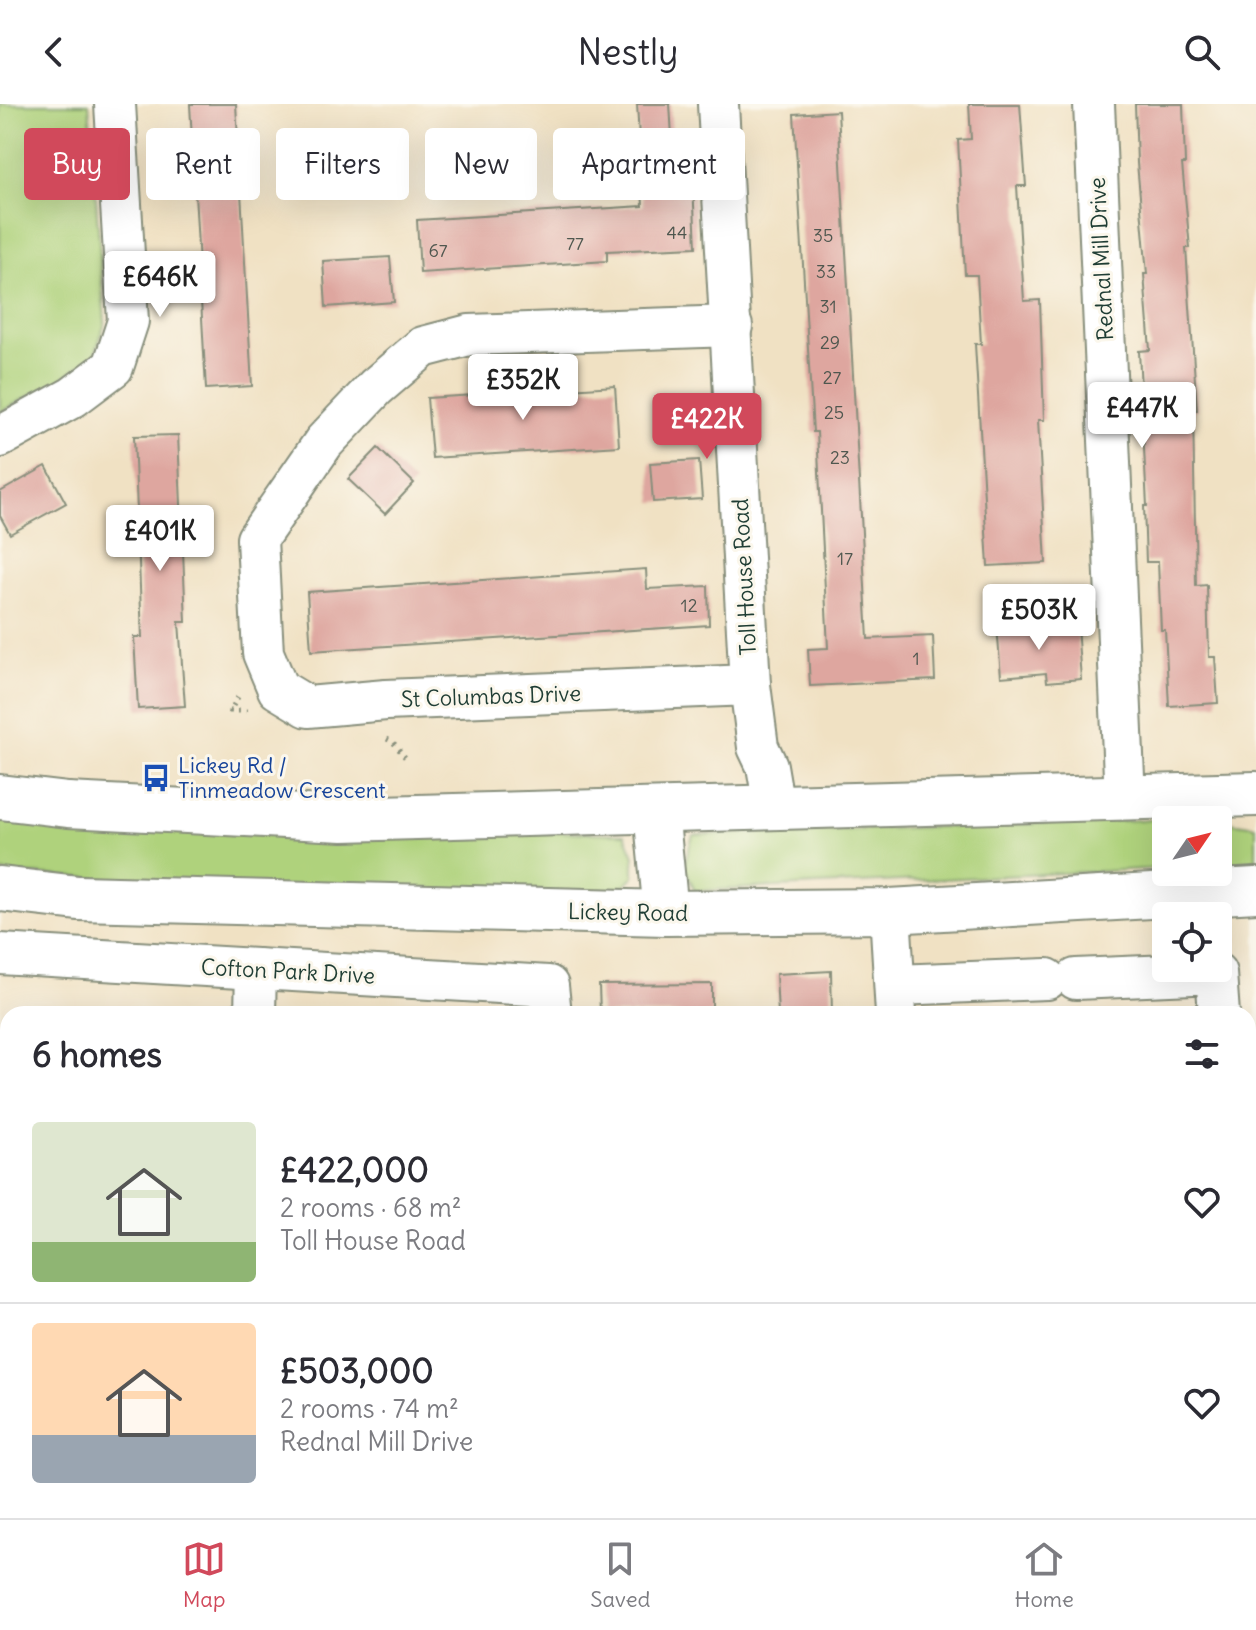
<!DOCTYPE html>
<meta charset="utf-8">
<style>
:root{--surface:#fff;--page:#f2f2f3;--text:#2b2b33;--muted:#7c7c81;--line:#e1e1e2;--accent:#d1495b}
body{margin:0;font-family:Delius,sans-serif;background:var(--page);color:var(--text);height:100vh;display:flex;flex-direction:column;font-size:30px;white-space:nowrap}
*{box-sizing:border-box;margin:0}
p{font-size:26px;color:var(--muted)}
.icon{flex:none;width:44px;height:44px;fill:none;stroke:currentColor;stroke-width:2;stroke-linecap:round;stroke-linejoin:round}
.map{position:relative;flex:1;overflow:hidden}
.panel{position:absolute;left:0px;top:902px;width:1256px;height:512px;display:flex;flex-direction:column;background:var(--surface);border-radius:24px 24px 0 0;box-shadow:0 8px 32px #0002}
.panel>*{flex:none}
.banner{position:absolute;left:24px;top:24px;width:800px;height:72px;display:flex;gap:16px}
.needle{width:52px;rotate:55deg}
.tools{position:absolute;left:1152px;top:702px;display:grid;gap:16px}
.tools a{display:grid;place-items:center;width:80px;height:80px;border-radius:8px;background:var(--surface);box-shadow:0 8px 32px #0002;font-size:40px}
.price{position:absolute;translate:-50% -68px;padding:0 18px;border-radius:8px;background:#fff;color:#222;font-size:26px;line-height:52px;filter:drop-shadow(0 2px 4px #0008)}
.price::after{content:'';position:absolute;left:50%;top:48px;width:24px;height:18px;margin-left:-12px;background:inherit;clip-path:polygon(0 0,100% 0,50% 100%)}
.price.current{background:var(--accent);color:#fff}
ul{padding:0;list-style:none}
li{display:flex;align-items:center;gap:24px;height:200px;padding:0 32px}
li+li{border-top:2px solid var(--line)}
li span{display:grid;place-items:center;flex:none;width:224px;height:160px;border-radius:8px;color:#555}
li>.icon{margin-inline-start:auto}
span .icon{width:96px;height:96px;fill:#fffc;stroke-width:1}
li b{font-size:34px}
h2{display:flex;justify-content:space-between;align-items:center;height:96px;padding:0 32px;font-size:34px}
.pill{padding:0 28px;border-radius:8px;background:var(--surface);box-shadow:0 8px 32px #0002;font-size:28px;line-height:72px}
.pill.current{background:var(--accent);color:#fff}
header{display:flex;justify-content:space-between;align-items:center;height:104px;padding:0 32px;background:var(--surface);font-size:36px;font-weight:600}
.tabs{display:flex;justify-content:space-around;align-items:center;height:112px;border-top:2px solid var(--line);background:var(--surface);font-size:22px;color:var(--muted)}
.tabs a{display:grid;justify-items:center;gap:4px}
.tabs .current{color:var(--accent)}
.map>svg:first-child{display:block}
.green{fill:#afd27b;stroke:#678858;stroke-width:2}
.forest{fill:#8bb46b;stroke:#557850;stroke-width:2}
.building{fill:#dea69f}
.lines{fill:none;stroke-linecap:round;stroke-linejoin:round}
.street-casing{stroke:#888f7c;stroke-width:44}
.secondary-casing{stroke:#888f7c;stroke-width:48}
.path{stroke:#888f7c;stroke-width:5;stroke-dasharray:2 6;stroke-linecap:butt}
.street{stroke:#fff;stroke-width:40}
.secondary{stroke:#fff;stroke-width:44}
.labels{text-anchor:middle;stroke-width:6;stroke-linejoin:round;paint-order:stroke}
.number-label{font-size:18px;fill:#4f574f}
.street-label{font-size:22px;fill:#1f3d34;stroke:#fbf7ec}
.transit-label{font-size:22px;fill:#164399;stroke:#fbf7ec;text-anchor:start}
</style>
<header><svg class="icon" aria-label="back" viewBox="0 0 24 24"><path d="M15 5l-7 7 7 7"/></svg>Nestly<svg class="icon" aria-label="search" viewBox="0 0 24 24"><circle cx="10" cy="10" r="6"/><path d="M15 15l6 6"/></svg></header>
<div class="map">
<svg width="1256" height="1414" viewBox="0 0 1256 1414">
<rect width="100%" height="100%" fill="#fbf7ec"/>
<filter id="ink" filterUnits="userSpaceOnUse"><feTurbulence type="fractalNoise" baseFrequency=".0125" numOctaves="2"/><feDisplacementMap in="SourceGraphic" scale="16" xChannelSelector="R" yChannelSelector="G"/><feConvolveMatrix kernelMatrix="1 2 1 2 8 2 1 2 1" color-interpolation-filters="sRGB"/></filter>
<filter id="wash" filterUnits="userSpaceOnUse"><feTurbulence type="fractalNoise" baseFrequency=".006" numOctaves="4" result="noise"/><feDisplacementMap in="SourceGraphic" scale="32" xChannelSelector="R" yChannelSelector="G"/><feGaussianBlur stdDeviation="1.8" result="paint"/><feColorMatrix in="noise" values="0 0 0 0 0 0 0 0 0 0 0 0 0 0 0 0 0 1.4 0 .05"/><feComposite in="paint" operator="in"/></filter>
<g filter="url(#wash)">
<rect width="100%" height="100%" fill="#f0e1c3"/>
<g class="green">
<polygon points="0,0 89,0 105,219 95,250 61,275 0,308"/>
<polygon points="0,711 625,730 634,752 634,772 612,793 229,783 0,768"/>
<polygon points="1207,714 1217,716 1166,716 1166,764 695,787 684,761 693,731"/>
<polygon points="1218,716 1256,722 1256,759 1218,761"/>
</g>
<polygon class="forest" points="0,1098 8,1099 8,1189 0,1189"/>
<g id="blocks">
<g class="building">
<polygon points="190,0 236,0 252,282 206,285"/>
<polygon points="637,0 670,0 675,81 693,80 696,143 607,147 607,157 420,169 417,116 643,102"/>
<polygon points="969,0 1020,0 1026,82 1017,82 1024,197 1040,196 1044,316 1038,316 1046,459 988,462 975,240 981,240 977,171 965,171 958,36 971,35"/>
<polygon points="1135,0 1183,0 1185,60 1182,60 1190,144 1186,144 1197,306 1193,306 1196,482 1207,481 1209,553 1215,553 1218,599 1169,602 1165,526 1161,526 1158,458 1146,458 1144,402 1147,402 1139,247 1150,246 1144,170 1147,170 1137,59"/>
<polygon points="838,7 868,535 933,532 935,576 810,582 808,545 828,544 817,328 813,328 794,10"/>
<polygon points="390,153 394,198 326,203 323,157"/>
<polygon points="615,282 619,342 432,354 427,294"/>
<polygon points="178,331 186,518 179,518 185,602 138,605 134,533 142,533 134,332"/>
<polygon points="378,344 414,379 385,410 348,375"/>
<polygon points="699,356 702,395 653,398 650,359"/>
<polygon points="46,362 66,399 10,430 0,412 0,388"/>
<polygon points="646,465 647,485 708,482 709,521 311,547 307,488"/>
<polygon points="1027,519 1027,527 1077,523 1081,575 1047,578 1046,569 1001,573 997,521"/>
<polygon points="831,867 832,910 778,910 776,870"/>
<polygon points="712,880 712,910 600,910 599,881"/>
</g>
</g>
</g>
<g filter="url(#ink)">
<use href="#blocks" fill-opacity="0" stroke="#888f7c" stroke-width="2"/>
<g class="lines">
<defs>
<g id="street">
<polyline points="718,0 750,581 758,643 767,662 774,703"/>
<polyline points="1094,0 1125,695"/>
<polyline points="732,222 469,231 423,243 376,283 324,338 257,435 263,549 278,585 308,603 386,596 750,581"/>
<polyline points="0,333 73,293 113,263 128,217 115,0"/>
<polyline points="890,807 896,910"/>
<polyline points="0,850 548,882 551,910"/>
<polyline points="1076,875 1216,869 1219,910"/>
<polyline points="896,881 1047,875"/>
<polyline points="255,910 256,865"/>
</g>
<g id="secondary">
<polyline points="0,693 68,701 343,715 1256,690"/>
<polyline points="656,707 666,809"/>
<polyline points="0,785 78,794 666,809 890,807 1256,786"/>
</g>
</defs>
<use href="#street" class="street-casing"/>
<use href="#secondary" class="secondary-casing"/>
<g class="path">
<polyline points="238,593 230,607 247,607"/>
<polyline points="387,635 393,638 408,657"/>
</g>
<use href="#street" class="street"/>
<use href="#secondary" class="secondary"/>
</g>
</g>
<defs>
<symbol id="bus-bare" viewBox="-9 -9 18 18"><path d="M-5-6H5V4H4V6H2V4H-2V6H-4V4H-5ZM-3.5-4V0h7V-4ZM-3.5 1.2v1.5H-2V1.2ZM2 1.2v1.5H3.5V1.2Z" fill="#1a4fb4" stroke="#fbf7ec" stroke-width="2.5" paint-order="stroke"/></symbol>
</defs>
<g fill-rule="evenodd">
<use href="#bus-bare" x="136" y="654" width="40" height="40"/>
</g>
<g class="labels">
<g class="number-label">
<text x="677" y="135">44</text>
<text x="823" y="138">35</text>
<text x="575" y="146">77</text>
<text x="438" y="153">67</text>
<text x="826" y="174">33</text>
<text x="828" y="209">31</text>
<text x="830" y="245">29</text>
<text x="832" y="280">27</text>
<text x="834" y="315">25</text>
<text x="840" y="360">23</text>
<text x="845" y="461">17</text>
<text x="689" y="508">12</text>
<text x="916" y="561">1</text>
</g>
<g class="street-label">
<text transform="translate(1101 155) rotate(-93)" y="8">Rednal Mill Drive</text>
<text transform="translate(744 473) rotate(-93)" y="8">Toll House Road</text>
<text transform="translate(491 592) rotate(-2)" y="8">St Columbas Drive</text>
<text transform="translate(628 808) rotate(1)" y="8">Lickey Road</text>
<text transform="translate(288 867) rotate(3)" y="8">Cofton Park Drive</text>
</g>
<g class="transit-label">
<text x="178" y="669">Lickey Rd /<tspan x="178" dy="25">Tinmeadow Crescent</tspan></text>
</g>
</g>
</svg>
<div class="tools">
<a><svg class="needle" viewBox="-14 -14 28 28"><path d="M0-13l5 13h-10z" fill="#e53935"/><path d="M0 13l5-13h-10z" fill="#7c7c81"/></svg></a>
<a><svg class="icon" aria-label="locate" viewBox="0 0 24 24"><circle cx="12" cy="12" r="6"/><path d="M12 2v4M12 18v4M2 12h4M18 12h4"/></svg></a>
</div>
<b class="price" style="left:160px;top:215px">£646K</b>
<b class="price" style="left:523px;top:318px">£352K</b>
<b class="price" style="left:1142px;top:346px">£447K</b>
<b class="price current" style="left:707px;top:357px">£422K</b>
<b class="price" style="left:160px;top:469px">£401K</b>
<b class="price" style="left:1039px;top:548px">£503K</b>
<div class="banner">
<a class="pill current">Buy</a>
<a class="pill">Rent</a>
<a class="pill">Filters</a>
<a class="pill">New</a>
<a class="pill">Apartment</a>
</div>
<section class="panel">
<h2>6 homes<svg class="icon" aria-label="filters" viewBox="0 0 24 24"><path d="M4 7h16M4 17h16"/><circle cx="9" cy="7" r="2"/><circle cx="15" cy="17" r="2"/></svg></h2>
<ul>
<li><span style="background:linear-gradient(#dfe7d0 75%,#8fb573 0)"><svg class="icon" aria-label="home" viewBox="0 0 24 24"><path d="M3 11l9-7 9 7M6 9v11h12V9"/></svg></span><div><b>£422,000</b><p>2 rooms · 68 m²</p><p>Toll House Road</p></div><svg class="icon" aria-label="heart" viewBox="0 0 24 24"><path d="M12 20l-8-8c-3-5 5-10 8-4 3-6 11-1 8 4z"/></svg></li>
<li><span style="background:linear-gradient(#ffd9b3 70%,#9aa5b1 0)"><svg class="icon" aria-label="home" viewBox="0 0 24 24"><path d="M3 11l9-7 9 7M6 9v11h12V9"/></svg></span><div><b>£503,000</b><p>2 rooms · 74 m²</p><p>Rednal Mill Drive</p></div><svg class="icon" aria-label="heart" viewBox="0 0 24 24"><path d="M12 20l-8-8c-3-5 5-10 8-4 3-6 11-1 8 4z"/></svg></li>
</ul>
</section>
</div>
<nav class="tabs">
<a class="current"><svg class="icon" aria-label="map" viewBox="0 0 24 24"><path d="M3 6l6-2 6 2 6-2v14l-6 2-6-2-6 2zM9 4v14M15 6v14"/></svg>Map</a>
<a><svg class="icon" aria-label="saved" viewBox="0 0 24 24"><path d="M7 4h10v16l-5-4-5 4z"/></svg>Saved</a>
<a><svg class="icon" aria-label="home" viewBox="0 0 24 24"><path d="M3 11l9-7 9 7M6 9v11h12V9"/></svg>Home</a>
</nav>
